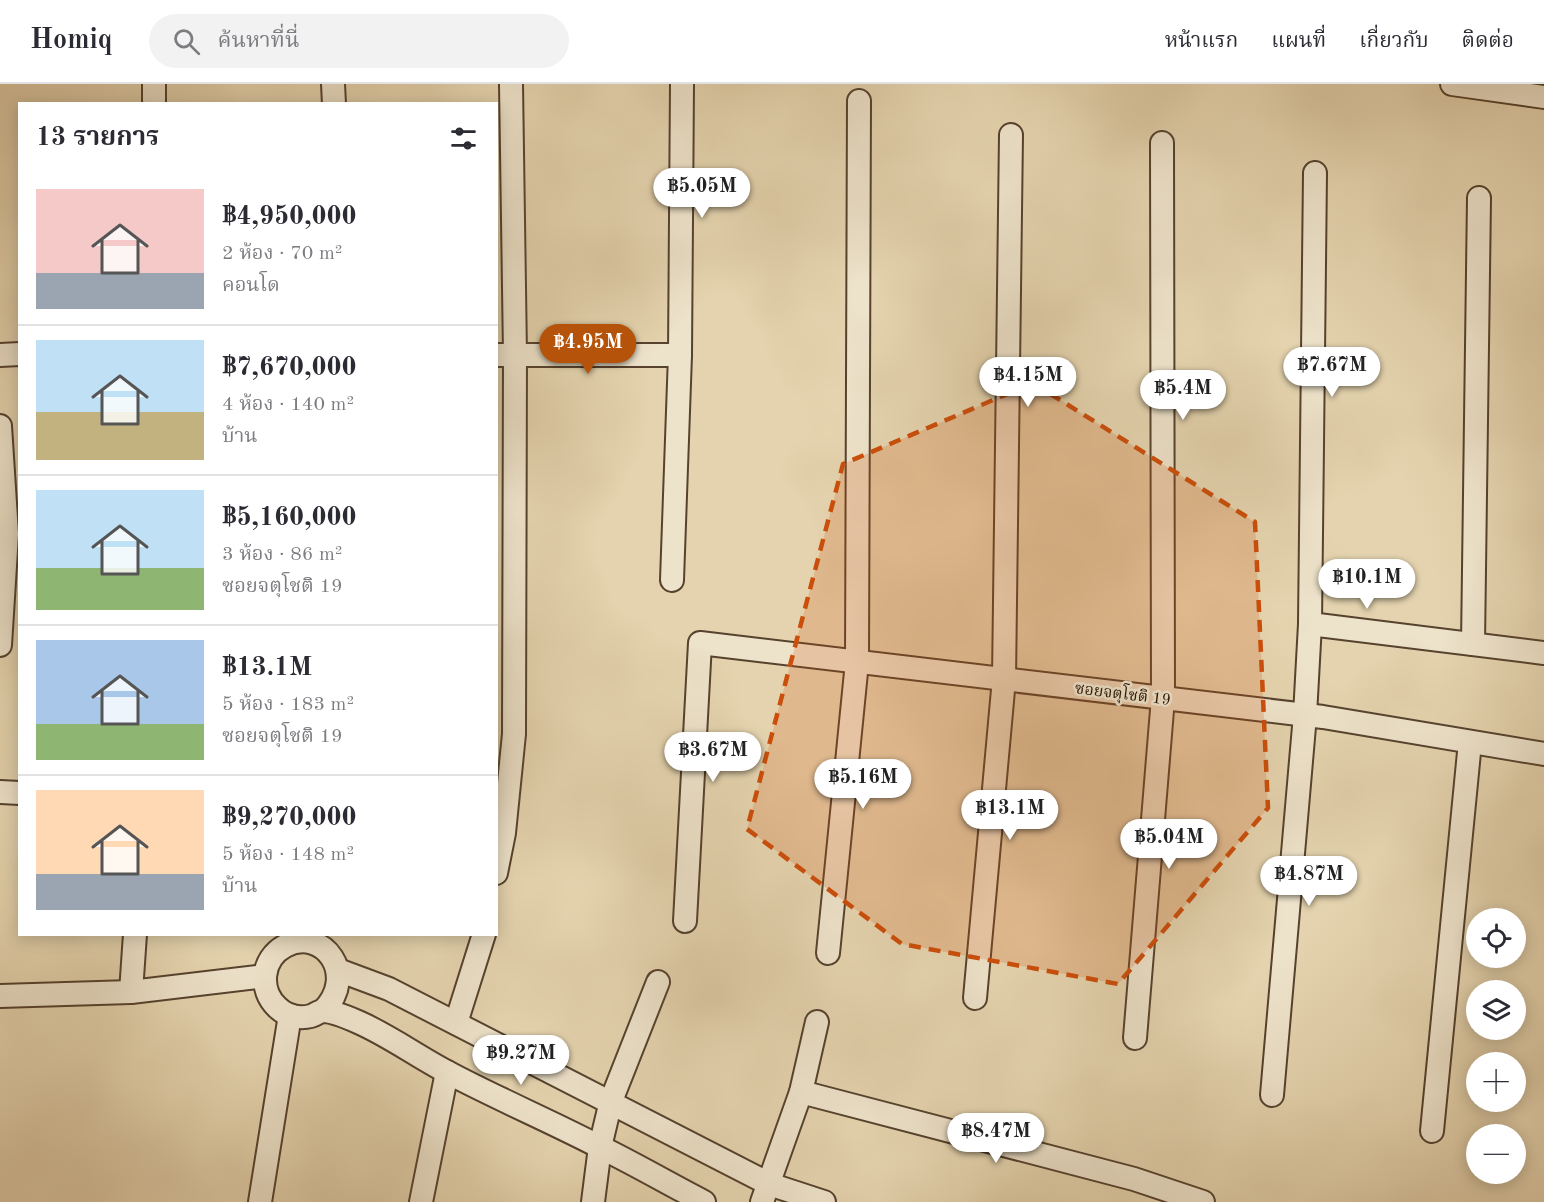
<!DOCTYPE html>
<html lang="th">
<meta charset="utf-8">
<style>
:root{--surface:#fff;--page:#f2f2f3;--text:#2b2b33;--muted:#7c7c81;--line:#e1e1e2;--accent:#b45309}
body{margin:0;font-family:"Old Standard TT","Noto Serif Thai",serif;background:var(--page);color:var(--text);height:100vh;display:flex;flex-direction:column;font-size:22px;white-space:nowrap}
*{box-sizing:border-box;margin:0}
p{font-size:20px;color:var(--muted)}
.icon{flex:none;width:33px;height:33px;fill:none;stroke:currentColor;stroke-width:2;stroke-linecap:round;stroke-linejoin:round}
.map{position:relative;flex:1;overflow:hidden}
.panel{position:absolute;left:18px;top:18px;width:480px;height:834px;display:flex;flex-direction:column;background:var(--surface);border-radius:0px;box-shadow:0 3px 15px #0003}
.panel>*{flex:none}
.tools{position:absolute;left:1466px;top:824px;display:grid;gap:12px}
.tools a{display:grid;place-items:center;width:60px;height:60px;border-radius:50%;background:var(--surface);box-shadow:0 3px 15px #0003;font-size:30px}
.price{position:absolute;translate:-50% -51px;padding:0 14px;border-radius:21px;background:#fff;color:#222;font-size:20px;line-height:39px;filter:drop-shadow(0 2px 3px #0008)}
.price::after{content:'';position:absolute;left:50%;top:36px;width:18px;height:14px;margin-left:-9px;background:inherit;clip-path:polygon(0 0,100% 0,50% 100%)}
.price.current{background:var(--accent);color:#fff}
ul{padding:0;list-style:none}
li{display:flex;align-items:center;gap:18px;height:150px;padding:0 18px}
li+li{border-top:2px solid var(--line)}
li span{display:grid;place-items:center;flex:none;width:168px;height:120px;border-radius:0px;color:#555}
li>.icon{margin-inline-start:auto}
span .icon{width:72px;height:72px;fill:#fffc;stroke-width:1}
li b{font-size:26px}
h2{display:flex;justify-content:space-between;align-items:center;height:72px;padding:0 18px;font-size:26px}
header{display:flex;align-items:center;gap:36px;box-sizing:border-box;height:84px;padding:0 30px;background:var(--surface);border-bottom:2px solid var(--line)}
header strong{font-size:28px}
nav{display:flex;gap:33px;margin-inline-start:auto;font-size:21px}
.search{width:420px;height:54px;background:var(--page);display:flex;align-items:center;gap:15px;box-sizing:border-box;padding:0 21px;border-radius:33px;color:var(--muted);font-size:22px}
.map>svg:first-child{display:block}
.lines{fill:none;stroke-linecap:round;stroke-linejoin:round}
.street-casing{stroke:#56422e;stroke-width:26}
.street{stroke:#ede2ca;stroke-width:22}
.marked{fill:#cb4e0b;fill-opacity:0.2;stroke:#cb4e0b;stroke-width:4.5;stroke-dasharray:12 8;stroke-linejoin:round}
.labels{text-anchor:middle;stroke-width:5;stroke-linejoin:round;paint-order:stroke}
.street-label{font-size:16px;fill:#271103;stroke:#ede2ca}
</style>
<header>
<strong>Homiq</strong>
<div class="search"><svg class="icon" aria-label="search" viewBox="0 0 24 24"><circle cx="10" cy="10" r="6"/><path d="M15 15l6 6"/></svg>ค้นหาที่นี่</div>
<nav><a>หน้าแรก</a><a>แผนที่</a><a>เกี่ยวกับ</a><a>ติดต่อ</a></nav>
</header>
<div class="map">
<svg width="1544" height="1118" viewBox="0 0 1544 1118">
<rect width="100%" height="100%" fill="#e4d3ae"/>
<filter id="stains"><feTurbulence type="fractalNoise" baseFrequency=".00333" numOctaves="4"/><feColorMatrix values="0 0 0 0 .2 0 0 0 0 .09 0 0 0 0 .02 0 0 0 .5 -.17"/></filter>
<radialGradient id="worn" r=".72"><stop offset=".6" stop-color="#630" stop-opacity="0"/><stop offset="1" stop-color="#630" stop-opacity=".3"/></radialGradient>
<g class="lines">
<defs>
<g id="street">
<polyline points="154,0 154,20"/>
<polyline points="333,0 334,20"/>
<polyline points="1452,0 1544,13"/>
<polyline points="0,271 20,270"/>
<polyline points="496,271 680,271"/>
<polyline points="0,342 7,450 0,561"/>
<polyline points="672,496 680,271 682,0"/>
<polyline points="1310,540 1315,89"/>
<polyline points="1473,560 1479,114"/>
<polyline points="0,708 20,709"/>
<polyline points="496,789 504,749 514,650 515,271 511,0"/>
<polyline points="685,837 700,559 1323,633 1544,670"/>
<polyline points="828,869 857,578 859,17"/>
<polyline points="338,886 389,905 769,1100 824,1118"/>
<polyline points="131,908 135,850"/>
<polyline points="0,912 131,908 265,892"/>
<polyline points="975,914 1004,595 1011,51"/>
<path d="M 323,927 C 359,891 323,842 285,862 C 261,875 259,906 277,923 C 286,932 299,935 311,932 C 315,931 319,927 323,927 C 333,927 349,934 358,938 C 390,952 418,973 449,989 C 498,1015 550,1037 600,1063 C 635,1080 669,1100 704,1118"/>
<polyline points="456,939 484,850"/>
<polyline points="1135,954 1163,614 1162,59"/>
<polyline points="801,1008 1134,1095 1203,1118"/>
<polyline points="1272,1011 1305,631 1310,540 1544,569"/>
<polyline points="1432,1047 1470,658"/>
<polyline points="260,1118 290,931"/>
<polyline points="421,1118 447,988"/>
<polyline points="593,1118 600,1063 611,1017 658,898"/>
<polyline points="762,1118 801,1008 817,938"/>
</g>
</defs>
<use href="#street" class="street-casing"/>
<use href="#street" class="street"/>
</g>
<path class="marked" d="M 1033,299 L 1255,438 L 1268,724 L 1118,900 L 902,860 L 747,745 L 843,380 Z"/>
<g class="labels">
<g class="street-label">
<text transform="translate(1123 609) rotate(7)" y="6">ซอยจตุโชติ 19</text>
</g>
</g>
<rect width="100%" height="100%" filter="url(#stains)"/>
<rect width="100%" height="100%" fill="url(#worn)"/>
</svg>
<div class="tools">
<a><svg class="icon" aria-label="locate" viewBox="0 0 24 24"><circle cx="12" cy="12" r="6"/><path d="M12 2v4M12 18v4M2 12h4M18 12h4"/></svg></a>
<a><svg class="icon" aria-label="layers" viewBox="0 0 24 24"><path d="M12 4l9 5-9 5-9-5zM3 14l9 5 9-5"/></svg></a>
<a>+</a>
<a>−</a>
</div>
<b class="price" style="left:702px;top:135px">฿5.05M</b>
<b class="price current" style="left:588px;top:291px">฿4.95M</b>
<b class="price" style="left:1332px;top:314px">฿7.67M</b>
<b class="price" style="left:1028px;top:324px">฿4.15M</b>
<b class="price" style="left:1183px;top:337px">฿5.4M</b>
<b class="price" style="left:1367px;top:526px">฿10.1M</b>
<b class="price" style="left:713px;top:699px">฿3.67M</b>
<b class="price" style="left:863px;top:726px">฿5.16M</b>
<b class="price" style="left:1010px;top:757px">฿13.1M</b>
<b class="price" style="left:1169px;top:786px">฿5.04M</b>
<b class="price" style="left:1309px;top:823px">฿4.87M</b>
<b class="price" style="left:521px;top:1002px">฿9.27M</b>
<b class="price" style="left:996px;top:1080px">฿8.47M</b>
<section class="panel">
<h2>13 รายการ<svg class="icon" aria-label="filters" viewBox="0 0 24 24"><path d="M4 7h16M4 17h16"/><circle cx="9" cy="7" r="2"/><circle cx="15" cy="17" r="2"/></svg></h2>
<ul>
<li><span style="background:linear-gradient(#f6c9c9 70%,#9aa5b1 0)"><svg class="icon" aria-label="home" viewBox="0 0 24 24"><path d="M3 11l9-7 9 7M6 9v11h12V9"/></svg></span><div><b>฿4,950,000</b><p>2 ห้อง · 70 m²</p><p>คอนโด</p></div></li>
<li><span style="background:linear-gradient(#bfe0f5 60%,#c2b280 0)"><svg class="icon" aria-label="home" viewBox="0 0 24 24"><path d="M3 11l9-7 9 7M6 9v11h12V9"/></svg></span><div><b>฿7,670,000</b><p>4 ห้อง · 140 m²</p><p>บ้าน</p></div></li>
<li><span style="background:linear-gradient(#bfe0f5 65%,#8fb573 0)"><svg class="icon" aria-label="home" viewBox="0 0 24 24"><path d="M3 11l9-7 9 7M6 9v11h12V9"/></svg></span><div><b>฿5,160,000</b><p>3 ห้อง · 86 m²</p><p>ซอยจตุโชติ 19</p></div></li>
<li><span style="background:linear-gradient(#a9c7e8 70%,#8fb573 0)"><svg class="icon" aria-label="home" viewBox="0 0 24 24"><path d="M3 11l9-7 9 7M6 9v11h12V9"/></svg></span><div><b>฿13.1M</b><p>5 ห้อง · 183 m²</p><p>ซอยจตุโชติ 19</p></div></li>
<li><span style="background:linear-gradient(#ffd9b3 70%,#9aa5b1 0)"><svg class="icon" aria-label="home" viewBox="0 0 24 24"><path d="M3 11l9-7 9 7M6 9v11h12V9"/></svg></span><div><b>฿9,270,000</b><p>5 ห้อง · 148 m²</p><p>บ้าน</p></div></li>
</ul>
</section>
</div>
